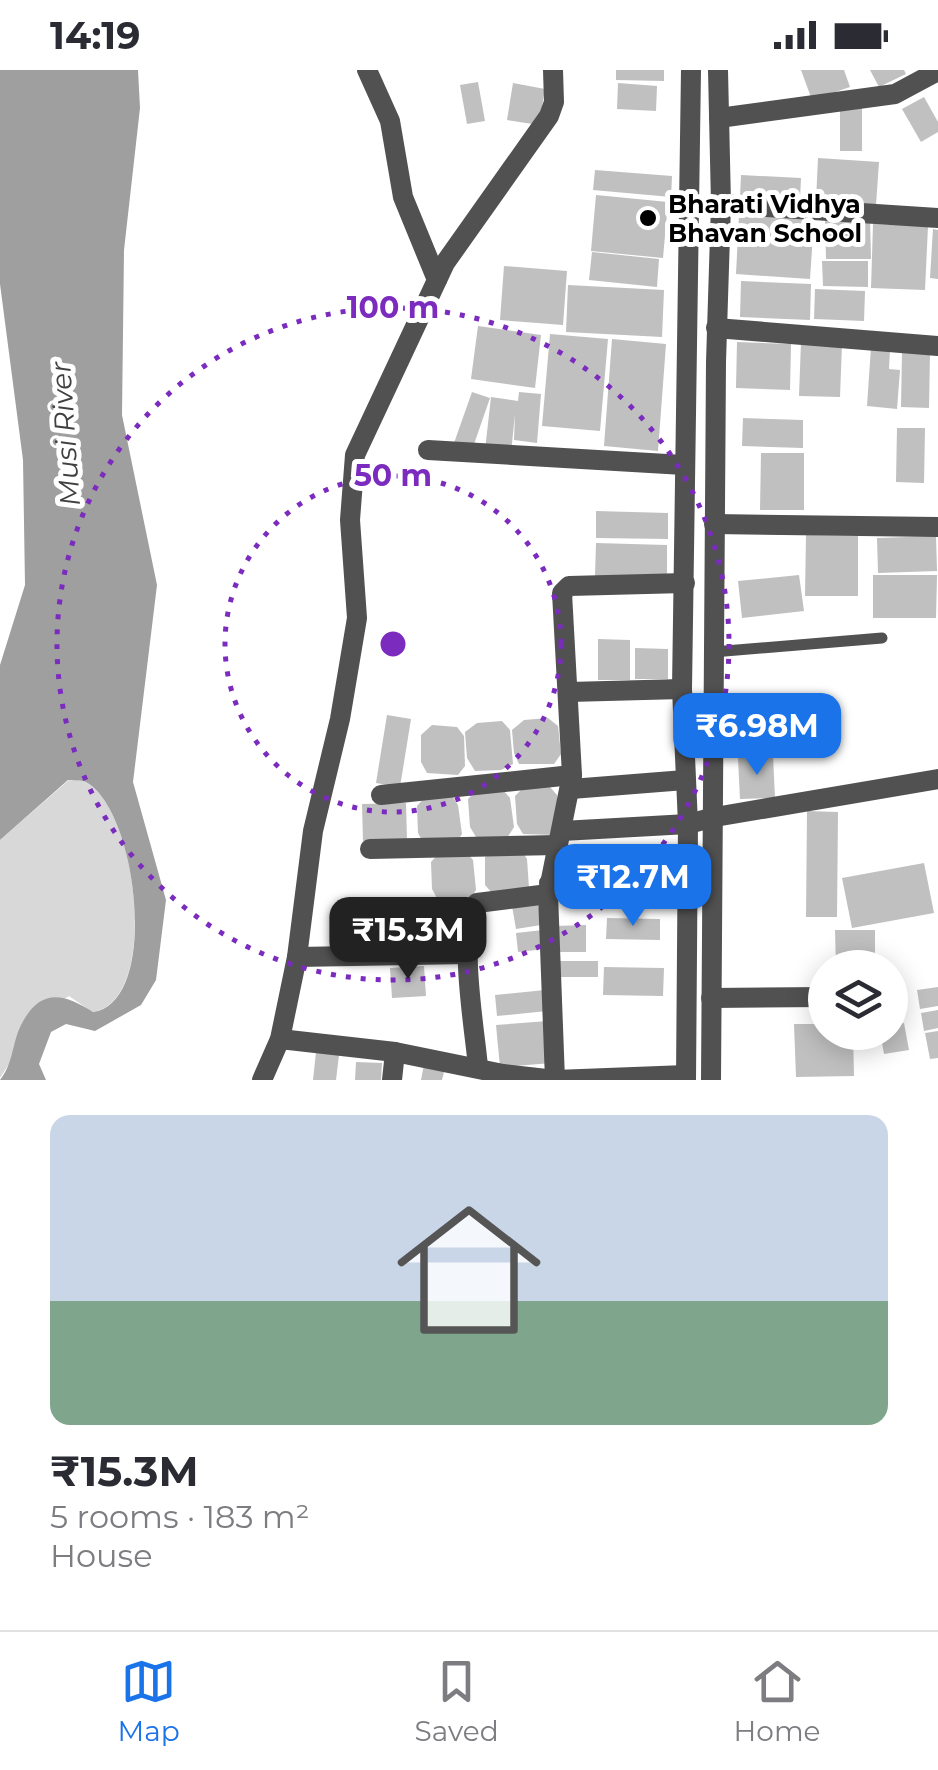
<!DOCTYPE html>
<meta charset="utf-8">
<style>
:root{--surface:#fff;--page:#f2f2f3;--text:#2b2b33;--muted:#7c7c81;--line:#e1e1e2;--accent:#1a73e8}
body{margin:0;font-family:Montserrat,sans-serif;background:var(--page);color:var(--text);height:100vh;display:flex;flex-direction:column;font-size:38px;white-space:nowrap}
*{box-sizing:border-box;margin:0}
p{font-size:32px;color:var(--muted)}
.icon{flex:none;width:55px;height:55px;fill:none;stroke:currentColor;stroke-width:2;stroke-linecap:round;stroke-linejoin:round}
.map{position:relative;height:1010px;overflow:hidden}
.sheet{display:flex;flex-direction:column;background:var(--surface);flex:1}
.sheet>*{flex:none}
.tools{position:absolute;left:808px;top:880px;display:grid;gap:20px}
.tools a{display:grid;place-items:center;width:100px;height:100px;border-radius:50%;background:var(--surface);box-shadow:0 5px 25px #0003;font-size:50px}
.price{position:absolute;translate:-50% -85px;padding:0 22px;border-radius:20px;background:var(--accent);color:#fff;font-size:32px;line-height:65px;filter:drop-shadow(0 2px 5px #0008)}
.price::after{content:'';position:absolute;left:50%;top:60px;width:30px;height:22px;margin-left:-15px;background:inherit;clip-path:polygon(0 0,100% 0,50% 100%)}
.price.current{background:#222;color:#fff}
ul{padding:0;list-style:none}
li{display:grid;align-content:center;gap:20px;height:530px;padding:0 50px}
li span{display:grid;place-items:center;height:310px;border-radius:20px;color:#555}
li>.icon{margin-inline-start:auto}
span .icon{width:180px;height:180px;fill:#fffc;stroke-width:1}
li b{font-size:42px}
.status{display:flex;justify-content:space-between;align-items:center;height:70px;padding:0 50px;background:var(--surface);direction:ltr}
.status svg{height:28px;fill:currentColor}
.menu{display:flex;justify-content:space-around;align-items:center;height:140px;border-top:2px solid var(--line);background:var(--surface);font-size:28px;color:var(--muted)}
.menu a{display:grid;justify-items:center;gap:5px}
.menu .current{color:var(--accent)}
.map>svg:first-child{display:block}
.green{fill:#d8d8d8}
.water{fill:#9f9f9f}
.building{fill:#c0c0c0}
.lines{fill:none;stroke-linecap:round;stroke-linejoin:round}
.service{stroke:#515151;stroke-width:11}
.minor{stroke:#515151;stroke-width:20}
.tertiary{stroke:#515151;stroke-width:20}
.ring{fill:none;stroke:#7b2cbf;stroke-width:5;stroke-dasharray:5 10}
.poi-dot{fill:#000;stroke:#fff;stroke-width:4}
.labels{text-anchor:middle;stroke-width:10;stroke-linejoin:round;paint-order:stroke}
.poi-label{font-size:25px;font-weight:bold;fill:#000;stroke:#fff;text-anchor:start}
.water-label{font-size:28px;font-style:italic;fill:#404040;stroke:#fff}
.centre{fill:#7b2cbf;stroke:#fff;stroke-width:5}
.ring-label{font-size:30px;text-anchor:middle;font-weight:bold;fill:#7b2cbf;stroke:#fff;stroke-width:10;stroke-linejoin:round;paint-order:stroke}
</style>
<div class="status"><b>14:19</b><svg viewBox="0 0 49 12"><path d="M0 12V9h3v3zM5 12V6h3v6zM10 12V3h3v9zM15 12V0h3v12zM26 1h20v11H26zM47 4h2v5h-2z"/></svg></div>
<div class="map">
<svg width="938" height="1010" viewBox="0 0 938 1010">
<rect width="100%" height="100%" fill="#fff"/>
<path class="green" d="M 69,710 C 69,710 83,711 84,711 C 138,736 161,933 92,942 L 69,926 L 20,957 L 13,988 L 0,1008 L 0,770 Z"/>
<path class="water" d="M 0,0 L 138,0 L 140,38 L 124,180 L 122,345 L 157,515 L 133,712 L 166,830 L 156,910 L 141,935 L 95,961 L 66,954 L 51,962 L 39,994 L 46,1010 L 0,1010 C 13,994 12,975 20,957 C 39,918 62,922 93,942 C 161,933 138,736 84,711 C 83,711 69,710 68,710 L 0,770 L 0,595 L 25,515 L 23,390 L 0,214 Z"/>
<g class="building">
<polygon points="616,0 664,0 664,11 616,10"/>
<polygon points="801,0 844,0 850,17 812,30"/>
<polygon points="870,0 904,0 906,4 879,17"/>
<polygon points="478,12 485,51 467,54 460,15"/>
<polygon points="513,13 545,19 539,55 507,50"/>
<polygon points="618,13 657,16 656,41 617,39"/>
<polygon points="924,27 938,52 938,62 921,72 902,39"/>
<rect x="840" y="37" width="22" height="44"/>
<polygon points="818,88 879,92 876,135 816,131"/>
<polygon points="595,100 672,106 671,127 593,120"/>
<polygon points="741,105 801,108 800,130 740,127"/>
<polygon points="596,125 668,132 663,188 591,181"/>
<polygon points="739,145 814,149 810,209 736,204"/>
<polygon points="825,149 870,149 871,189 826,189"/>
<polygon points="873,154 928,156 925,220 871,218"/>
<polygon points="933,159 938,160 938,209 930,208"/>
<polygon points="592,182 659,189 657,217 589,210"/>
<polygon points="822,191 868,191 868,217 823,216"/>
<polygon points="504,196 567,201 563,255 500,250"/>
<polygon points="741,211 811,214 810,250 740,247"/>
<polygon points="568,215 664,220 662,267 566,262"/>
<polygon points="815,219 865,221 864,251 814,249"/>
<polygon points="478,256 541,265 535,318 471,309"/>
<polygon points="550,264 608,269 600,361 542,356"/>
<polygon points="612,269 666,274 658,381 604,376"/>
<polygon points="737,272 791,274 790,320 736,318"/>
<polygon points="801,272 842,274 840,327 799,326"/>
<polygon points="871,277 890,279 889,299 900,300 897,339 867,336"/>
<polygon points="902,281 930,282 929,338 901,337"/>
<polygon points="472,322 490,328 472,380 454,373"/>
<polygon points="519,322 541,324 537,373 514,370 515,344 511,383 485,380 491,327 518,331"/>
<polygon points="743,348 803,350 803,378 742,376"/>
<polygon points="897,358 925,358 924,413 896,412"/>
<polygon points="761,383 804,383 804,440 760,440"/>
<polygon points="596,441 668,443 668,469 596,468"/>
<polygon points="806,465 858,466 858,526 805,526"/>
<polygon points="936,466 937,501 878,503 877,468"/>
<polygon points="596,473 667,475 667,508 595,506"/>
<polygon points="799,505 804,541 742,548 738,511"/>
<polygon points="873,505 937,505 936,548 873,548"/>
<polygon points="598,569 630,570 630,610 598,610"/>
<polygon points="635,578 668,579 668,609 635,609"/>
<polygon points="387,645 411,649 400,717 376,713"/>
<polygon points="548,648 558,656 561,684 554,694 519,694 514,683 512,660 524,650"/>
<polygon points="502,651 510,660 513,694 501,700 475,701 467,688 465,662 477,653"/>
<polygon points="432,655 457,657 464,666 465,696 458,705 427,703 421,692 421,665"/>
<polygon points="773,686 775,728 740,729 738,688"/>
<polygon points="525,716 550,717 557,725 561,755 554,765 523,764 517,754 515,726"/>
<polygon points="478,719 503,720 510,728 514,757 507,768 476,767 470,757 468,729"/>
<polygon points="426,726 452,726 458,735 462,764 455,774 424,774 418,763 417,736"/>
<polygon points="406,733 407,770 363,771 362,734"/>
<polygon points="807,741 838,742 837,847 806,847"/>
<polygon points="521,780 527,789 529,818 492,823 485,815 485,787 495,782"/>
<polygon points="441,781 466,782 473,790 476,820 469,830 438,830 432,819 431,792"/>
<polygon points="924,793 934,843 852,858 842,808"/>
<polygon points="538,832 541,855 516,859 512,836"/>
<polygon points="607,848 660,849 660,870 606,869"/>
<polygon points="586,855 586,882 555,882 555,856"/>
<polygon points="543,860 545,879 518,882 516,863"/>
<polygon points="835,860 875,860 875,898 836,898"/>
<rect x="559" y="891" width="39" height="16"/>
<polygon points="424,896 426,926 392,928 390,898"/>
<polygon points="604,897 664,898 663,926 603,925"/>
<polygon points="938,917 938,936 920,939 917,920"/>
<polygon points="545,920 547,941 497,946 495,925"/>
<polygon points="938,940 938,958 924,961 921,943"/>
<polygon points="548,951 552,993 500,997 496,955"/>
<polygon points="904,953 909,980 884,984 880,962 890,962 890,956"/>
<polygon points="794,954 825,954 825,962 853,962 854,1006 796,1007"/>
<polygon points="938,961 938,988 930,989 925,963"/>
<polygon points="316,982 339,985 336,1010 313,1010"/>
<polygon points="425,989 446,994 442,1010 421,1010"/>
<polygon points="356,992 382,993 381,1010 355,1010"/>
</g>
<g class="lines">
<polyline class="service" points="713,582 882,568"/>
<g class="minor">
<polyline points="367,0 390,51 403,127 437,210"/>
<polyline points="719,48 895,24 938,1"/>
<polyline points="721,134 938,148"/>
<polyline points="716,258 938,276"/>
<polyline points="428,380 684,395"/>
<polyline points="714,454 938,457"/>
<polyline points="569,622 682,619"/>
<polyline points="571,719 685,710"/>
<polyline points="381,725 572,705"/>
<polyline points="562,761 688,754 715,747 938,709"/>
<polyline points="370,779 557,775"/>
<polyline points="549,813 688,809"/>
<polyline points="297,887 467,884"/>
<polyline points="890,926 891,926"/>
<polyline points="711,928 825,927"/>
<polyline points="280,969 395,982"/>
<path d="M 478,997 C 475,960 457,863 477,833 L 548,824"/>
<polyline points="262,1010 280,969 297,887 313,761 340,649 357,548 350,450 355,385 445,193 549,46 554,32 553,0"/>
<polyline points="392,1010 395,982 503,1004 555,1010 686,1005"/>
<polyline points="555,1010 548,824 572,705 562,523 569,516 685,513"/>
</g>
<g class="tertiary">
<polyline points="686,1010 688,754 682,619 691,0"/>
<polyline points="711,1010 716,292 721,134 718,0"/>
</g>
</g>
<g class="ring">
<circle cx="393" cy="574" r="168"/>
<circle cx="393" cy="574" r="336"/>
</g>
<circle class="poi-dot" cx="648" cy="148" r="10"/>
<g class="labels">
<g class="poi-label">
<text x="668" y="143">Bharati Vidhya<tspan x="668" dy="29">Bhavan School</tspan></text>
</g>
<g class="water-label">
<text transform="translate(65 364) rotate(-94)" y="10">Musi River</text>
</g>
</g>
<circle cx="393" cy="574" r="15" class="centre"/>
<g class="ring-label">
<text x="393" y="248">100 m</text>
<text x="393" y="416">50 m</text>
</g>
</svg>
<div class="tools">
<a><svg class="icon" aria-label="layers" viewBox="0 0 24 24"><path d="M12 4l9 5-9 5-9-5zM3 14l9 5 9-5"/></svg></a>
</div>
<b class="price" style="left:757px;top:708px">₹6.98M</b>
<b class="price" style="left:633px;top:859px">₹12.7M</b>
<b class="price current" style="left:408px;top:912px">₹15.3M</b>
</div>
<section class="sheet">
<ul>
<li><span style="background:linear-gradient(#c9d6e8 60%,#7fa58c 0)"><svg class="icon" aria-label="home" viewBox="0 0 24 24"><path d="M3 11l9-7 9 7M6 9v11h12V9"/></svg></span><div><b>₹15.3M</b><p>5 rooms · 183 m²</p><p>House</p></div></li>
</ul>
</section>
<nav class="menu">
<a class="current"><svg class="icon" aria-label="map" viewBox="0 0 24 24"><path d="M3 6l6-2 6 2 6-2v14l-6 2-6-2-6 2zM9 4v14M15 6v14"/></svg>Map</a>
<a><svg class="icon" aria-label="saved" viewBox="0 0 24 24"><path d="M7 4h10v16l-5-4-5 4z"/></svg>Saved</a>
<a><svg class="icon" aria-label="home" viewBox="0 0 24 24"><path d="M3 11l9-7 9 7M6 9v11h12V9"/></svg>Home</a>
</nav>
